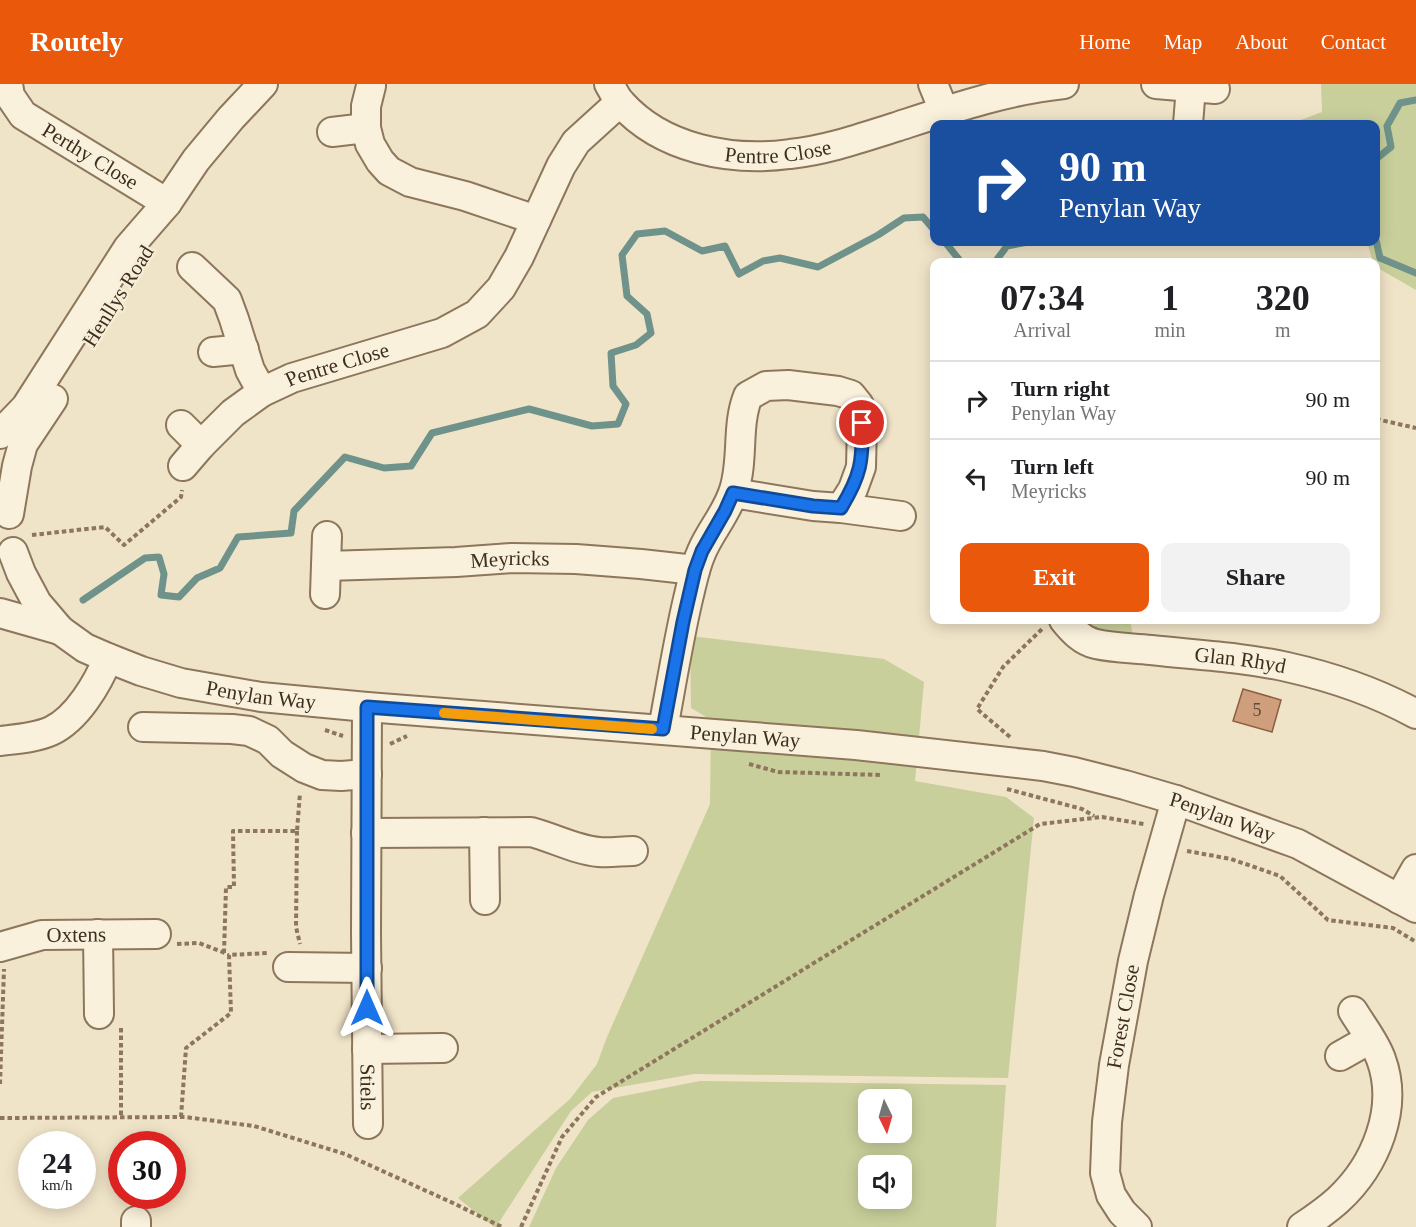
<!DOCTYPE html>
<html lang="en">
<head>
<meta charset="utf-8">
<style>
  body { margin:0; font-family:"Times New Roman",serif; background:#f2f2f2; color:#202124; height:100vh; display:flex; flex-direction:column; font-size:22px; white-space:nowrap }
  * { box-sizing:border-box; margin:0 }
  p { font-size:20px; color:#757577 }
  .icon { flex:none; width:33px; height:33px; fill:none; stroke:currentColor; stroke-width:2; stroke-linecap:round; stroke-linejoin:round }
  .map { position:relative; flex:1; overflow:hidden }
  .drawer { position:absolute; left:930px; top:174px; width:450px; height:366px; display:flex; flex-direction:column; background:#fff; border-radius:12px; box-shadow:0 3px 15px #0003 }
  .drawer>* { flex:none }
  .guide { position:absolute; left:930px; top:36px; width:450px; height:126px; border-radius:12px; box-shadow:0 3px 15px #0003; background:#1a4fa0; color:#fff; overflow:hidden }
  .needle { width:39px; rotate:175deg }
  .buttons { position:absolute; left:858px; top:1005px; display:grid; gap:12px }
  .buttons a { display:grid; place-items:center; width:54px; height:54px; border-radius:12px; background:#fff; box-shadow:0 3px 15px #0003; font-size:30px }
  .speed { position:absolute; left:18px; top:1047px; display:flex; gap:12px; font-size:30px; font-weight:700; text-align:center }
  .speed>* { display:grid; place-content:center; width:78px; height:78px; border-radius:50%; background:#fff; box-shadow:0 3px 15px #0003; line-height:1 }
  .speed small { font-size:15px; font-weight:400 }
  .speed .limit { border:9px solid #d22; background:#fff; color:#111 }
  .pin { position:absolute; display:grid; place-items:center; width:51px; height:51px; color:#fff; margin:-26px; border:3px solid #fff; border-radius:50%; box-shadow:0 2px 6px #0007 }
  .me { position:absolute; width:66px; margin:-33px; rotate:0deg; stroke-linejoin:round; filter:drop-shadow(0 0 4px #0008) }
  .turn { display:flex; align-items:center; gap:21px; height:126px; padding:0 30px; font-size:27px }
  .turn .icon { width:78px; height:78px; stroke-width:2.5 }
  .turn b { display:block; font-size:42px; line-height:51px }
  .eta { display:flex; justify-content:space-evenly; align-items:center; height:102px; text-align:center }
  .eta b { font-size:36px; font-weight:700; line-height:42px }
  .cta { display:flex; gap:12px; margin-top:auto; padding:12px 30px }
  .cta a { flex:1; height:69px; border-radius:12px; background:#ea580c; color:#fff; font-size:24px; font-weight:700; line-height:69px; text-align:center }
  .cta a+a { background:#f2f2f2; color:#202124 }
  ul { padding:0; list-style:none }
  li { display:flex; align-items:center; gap:18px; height:78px; padding:0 30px; border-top:2px solid #e0e0e0 }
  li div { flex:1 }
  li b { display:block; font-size:22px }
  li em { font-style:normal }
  header { display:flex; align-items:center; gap:36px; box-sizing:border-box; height:84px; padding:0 30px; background:#ea580c; color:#fff }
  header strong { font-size:28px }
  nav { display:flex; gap:33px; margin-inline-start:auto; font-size:21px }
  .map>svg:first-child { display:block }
  .green { fill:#c9cf9b; fill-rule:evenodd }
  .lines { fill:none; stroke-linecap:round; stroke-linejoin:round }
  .stream { stroke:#6f938a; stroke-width:7 }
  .building { fill:#cf9f7d; stroke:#8d5f41; stroke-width:1.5 }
  .minor-casing { stroke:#8d765c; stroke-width:32 }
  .path { stroke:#8d765c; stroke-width:4; stroke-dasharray:4.5 3; stroke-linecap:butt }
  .minor { stroke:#faf1dc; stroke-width:28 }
  .route-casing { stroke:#114b97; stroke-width:15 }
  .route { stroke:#1a73e8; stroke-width:10 }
  .slow { stroke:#f59e0b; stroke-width:10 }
  .labels { text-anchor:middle; stroke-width:4.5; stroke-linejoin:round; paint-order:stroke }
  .number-label { font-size:18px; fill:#624a37 }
  .street-label { font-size:21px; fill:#3d2e20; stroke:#f7eed8 }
</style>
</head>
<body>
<header>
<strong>Routely</strong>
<nav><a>Home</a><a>Map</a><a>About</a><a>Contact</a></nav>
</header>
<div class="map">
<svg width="1416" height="1143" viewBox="0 0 1416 1143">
  <rect width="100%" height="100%" fill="#f0e4c8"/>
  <g class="green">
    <polygon points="1321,0 1416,0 1416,206 1376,183 1376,178 1373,178 1367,158 1376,158 1376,40 1298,40 1298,37 1322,28"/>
    <polygon points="1074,536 1129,536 1131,540 1133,555 1102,555"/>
    <polygon points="690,552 884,575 924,598 915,697 1006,713 1034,734 1008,994 694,990 592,1008 571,1027 496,1143 494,1143 458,1114 570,1015 597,980 607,953 710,720 711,636 691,624"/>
    <path d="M700,997L1006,1001L996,1143H529L556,1084L588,1036L613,1014ZM868,1016H902V1048H868ZM868,1082H902V1114H868Z"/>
  </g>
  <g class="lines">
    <g class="stream">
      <polyline points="1376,75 1391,63 1387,42 1400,19 1416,16"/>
      <polyline points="1376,156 1380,174 1416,189"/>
      <polyline points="945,158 961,178"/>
      <polyline points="995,178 1007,162 1028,158"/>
      <polyline points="83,516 145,474 159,473 164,490 161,511 179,513 197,494 220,484 238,453 291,449 294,427 345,373 384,384 411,382 432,349 529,325 592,342 618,340 626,320 613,302 611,269 636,261 651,249 647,230 627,212 622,171 637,150 665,147 702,167 725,162 739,190 763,177 780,174 818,183 878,151 904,134 923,133 934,146"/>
    </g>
  </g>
  <polygon class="building" points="1243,605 1281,616 1272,648 1233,637"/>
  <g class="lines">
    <g class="minor-casing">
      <g id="minor">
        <path id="s1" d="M8,0L10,12L23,31L167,119"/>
        <path id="s2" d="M609,0C613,6 616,14 621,19C662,65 731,78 790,70C827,66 861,54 896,43C951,25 1006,6 1064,0"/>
        <polyline points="933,0 944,27"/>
        <polyline points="1156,0 1215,5"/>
        <polyline points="371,2 366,22 366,44 370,60 380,77 389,87 410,98 465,112 536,136"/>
        <polyline points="1188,40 1191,3"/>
        <polyline points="332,48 366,44"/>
        <polyline points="192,183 227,216 234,235 250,286 262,308"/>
        <polyline points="213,268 244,265"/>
        <polyline points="181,341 201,361"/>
        <polyline points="0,350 26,323 128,164 167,119 196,76 231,34 263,0"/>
        <path id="s3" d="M183,382L201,361L233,329L262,308L292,294L442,249L477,230L501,204L519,173L561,82L576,58L620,18"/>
        <polyline points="841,424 901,432"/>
        <polyline points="9,430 17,382 23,360 53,315"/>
        <path id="s4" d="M13,468L21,489L37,519L60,546L85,564L108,574L141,587L181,599L261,613L367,623L856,661L1043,682L1074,688L1125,701L1176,716L1298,760L1416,824"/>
        <path id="s5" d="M326,482L456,478L512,474L576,475L641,480L695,486"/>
        <polyline points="325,510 327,452"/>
        <polyline points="0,529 60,546"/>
        <path id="s6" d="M1064,536C1072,546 1082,557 1096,560C1114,564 1133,564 1151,566C1196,571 1243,573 1287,583C1332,593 1376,608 1416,630"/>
        <path id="s7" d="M367,623L366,849L368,1040"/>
        <polyline points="143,643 232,645 249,647 268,656 282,670 304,684 322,691 341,692 367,690"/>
        <path d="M663,645C671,602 678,558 688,515C692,499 695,482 702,467C711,446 727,429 734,406C744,375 736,342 748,312L766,302L788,301L838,307L851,311L859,321L862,339L861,383L853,405L841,424L813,422L733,409"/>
        <path d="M0,657C17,655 35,654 51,647C77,635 98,599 108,574"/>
        <polyline points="484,748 485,816"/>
        <path d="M366,749L531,748C554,754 576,766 599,768C610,769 622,767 633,767"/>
        <polyline points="1399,815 1416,785"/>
        <polyline points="98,850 99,930"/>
        <path id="s8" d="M0,863L42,851L156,850"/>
        <polyline points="288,883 367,884"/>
        <polyline points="367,965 443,964"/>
        <polyline points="1340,972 1370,955"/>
        <polyline points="136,1137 136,1143"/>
        <path id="s9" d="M1137,1143L1122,1128L1111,1111L1105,1089L1107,1038L1114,981L1133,877L1149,811L1176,716"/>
        <path d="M1302,1143C1314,1135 1327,1126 1338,1116C1376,1081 1399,1024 1381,975C1375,958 1362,942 1353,927"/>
      </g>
    </g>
    <g class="path">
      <polyline points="1376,335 1416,344"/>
      <polyline points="32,451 105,443 124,461 181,413 182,406"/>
      <polyline points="325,646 343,652"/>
      <polyline points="1010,653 977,625 1003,583 1043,544"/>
      <polyline points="390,660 407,652"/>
      <polyline points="749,680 778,688 881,691"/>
      <polyline points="1007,705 1082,725 1094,732"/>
      <polyline points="297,747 296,843 300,860"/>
      <polyline points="1187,767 1231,775 1280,792 1328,836 1393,844 1416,858"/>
      <polyline points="177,860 199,859 225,869"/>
      <polyline points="224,869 226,803 234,803 233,747 297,747 300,709"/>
      <polyline points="121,944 121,1033"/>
      <polyline points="0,1000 4,885"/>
      <polyline points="181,1033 186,964 231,929 229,871 268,869"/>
      <polyline points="0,1034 185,1033 254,1042 345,1070 453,1119 502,1143"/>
      <polyline points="521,1143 562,1053 596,1013 1040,740 1102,733 1144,740"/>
    </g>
    <use href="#minor" class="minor"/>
  </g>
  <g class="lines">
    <g class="route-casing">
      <path id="route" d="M367,924V623L663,645L683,538L695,486L702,467L725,427L733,409L813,422L841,424C861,391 863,377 862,339"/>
    </g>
    <use href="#route" class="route"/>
    <polyline class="slow" points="444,629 652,645"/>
  </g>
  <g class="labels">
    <g class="number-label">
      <text x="1257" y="632">5</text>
    </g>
    <g class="street-label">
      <text dy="7" stroke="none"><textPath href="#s2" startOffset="194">Pentre Close</textPath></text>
      <text dy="7" stroke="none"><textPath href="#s1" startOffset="114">Perthy Close</textPath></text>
      <text transform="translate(118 212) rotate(-58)" y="7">Henllys Road</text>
      <text dy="7" stroke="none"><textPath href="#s3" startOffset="189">Pentre Close</textPath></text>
      <text dy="7" stroke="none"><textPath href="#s5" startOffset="184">Meyricks</textPath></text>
      <text dy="7" stroke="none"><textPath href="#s6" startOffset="186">Glan Rhyd</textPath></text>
      <text dy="7" stroke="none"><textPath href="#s4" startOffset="306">Penylan Way</textPath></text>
      <text dy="7" stroke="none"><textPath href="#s4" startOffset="792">Penylan Way</textPath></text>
      <text dy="7" stroke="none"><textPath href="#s4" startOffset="1278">Penylan Way</textPath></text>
      <text dy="7" stroke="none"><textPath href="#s8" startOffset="78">Oxtens</textPath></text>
      <text dy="7" stroke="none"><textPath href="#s9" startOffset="222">Forest Close</textPath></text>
      <text dy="7" stroke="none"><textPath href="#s7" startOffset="380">Stiels</textPath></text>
    </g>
  </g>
</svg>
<div class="buttons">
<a><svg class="needle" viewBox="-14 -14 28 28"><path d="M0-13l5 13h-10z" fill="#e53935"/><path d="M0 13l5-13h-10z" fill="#757577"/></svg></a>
<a><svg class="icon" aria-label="sound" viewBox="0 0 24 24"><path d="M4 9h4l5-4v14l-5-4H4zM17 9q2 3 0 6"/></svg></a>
</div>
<div class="speed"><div>24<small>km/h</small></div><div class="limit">30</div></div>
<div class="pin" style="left:862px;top:339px;background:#d93025"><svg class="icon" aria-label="arrive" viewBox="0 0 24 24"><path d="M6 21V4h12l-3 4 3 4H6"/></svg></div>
<svg class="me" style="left:367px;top:924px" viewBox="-20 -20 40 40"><path d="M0-17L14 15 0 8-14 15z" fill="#1a73e8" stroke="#fff" stroke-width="4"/></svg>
<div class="guide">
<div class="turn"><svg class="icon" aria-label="right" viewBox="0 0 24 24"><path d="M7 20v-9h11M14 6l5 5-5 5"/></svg><div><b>90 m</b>Penylan Way</div></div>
</div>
<section class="drawer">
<div class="eta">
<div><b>07:34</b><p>Arrival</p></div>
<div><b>1</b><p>min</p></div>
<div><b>320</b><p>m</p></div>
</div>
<ul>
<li><svg class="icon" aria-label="right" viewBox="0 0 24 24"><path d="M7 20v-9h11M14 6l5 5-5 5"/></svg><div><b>Turn right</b><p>Penylan Way</p></div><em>90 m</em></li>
<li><svg class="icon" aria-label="left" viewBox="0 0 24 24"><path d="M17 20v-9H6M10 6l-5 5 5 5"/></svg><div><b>Turn left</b><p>Meyricks</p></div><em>90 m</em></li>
</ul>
<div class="cta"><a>Exit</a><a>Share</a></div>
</section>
</div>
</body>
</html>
